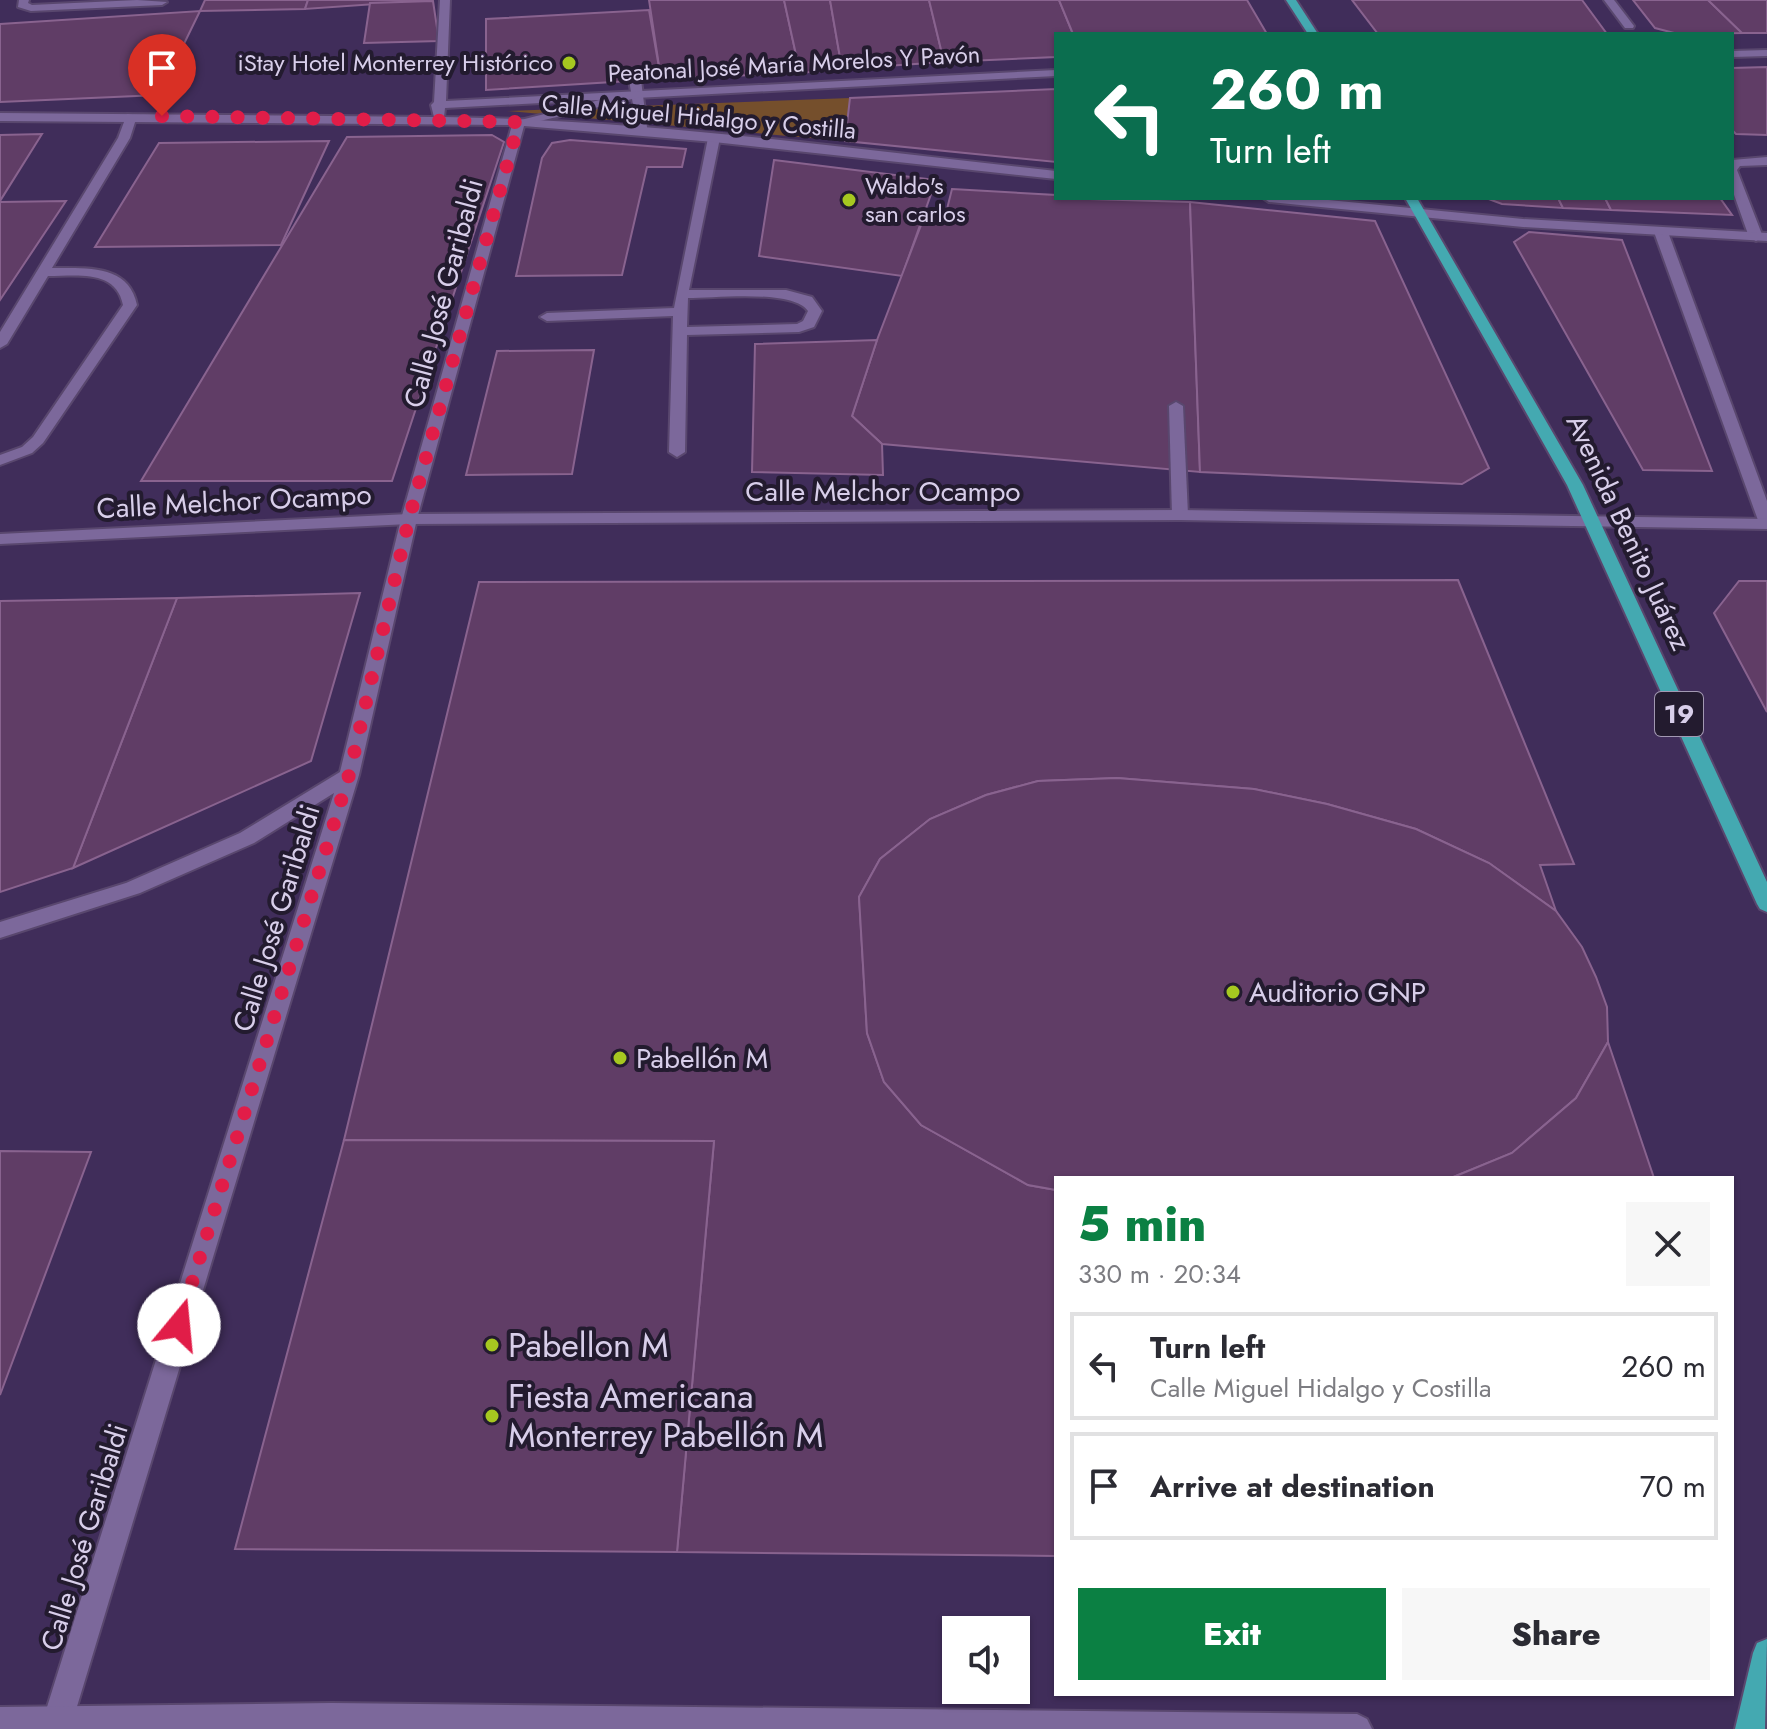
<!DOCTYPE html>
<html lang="en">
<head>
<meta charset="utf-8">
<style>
  body { margin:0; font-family:Jost,sans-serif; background:#f7f7f7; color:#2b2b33; height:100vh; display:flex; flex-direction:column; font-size:30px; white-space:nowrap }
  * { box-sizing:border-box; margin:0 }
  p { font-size:26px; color:#7c7c81 }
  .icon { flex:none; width:44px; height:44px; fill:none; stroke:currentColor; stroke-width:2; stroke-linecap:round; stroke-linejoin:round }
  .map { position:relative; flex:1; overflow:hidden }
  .drawer { position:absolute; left:1054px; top:1176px; width:680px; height:520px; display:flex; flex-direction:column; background:#fff; border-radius:0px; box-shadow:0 2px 6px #0004 }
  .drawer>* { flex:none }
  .guide { position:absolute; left:1054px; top:32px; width:680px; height:168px; border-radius:0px; box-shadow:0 2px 6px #0004; background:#0b6e4f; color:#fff; overflow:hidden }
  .fabs { position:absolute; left:942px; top:1616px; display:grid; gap:16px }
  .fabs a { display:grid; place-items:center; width:88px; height:88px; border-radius:0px; background:#fff; box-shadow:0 2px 6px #0004; font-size:40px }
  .pin { position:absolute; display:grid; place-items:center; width:68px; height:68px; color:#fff; margin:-82px -34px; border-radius:50% 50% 50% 0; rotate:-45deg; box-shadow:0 0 8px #0007 }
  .pin .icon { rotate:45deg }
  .me { position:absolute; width:88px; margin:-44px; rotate:17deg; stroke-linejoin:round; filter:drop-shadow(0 0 6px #0008) }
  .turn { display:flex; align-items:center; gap:28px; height:168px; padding:0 24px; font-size:36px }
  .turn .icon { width:104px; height:104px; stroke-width:2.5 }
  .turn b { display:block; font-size:56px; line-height:68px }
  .round { display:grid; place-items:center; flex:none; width:84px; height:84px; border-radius:0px; background:#f7f7f7 }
  .head { display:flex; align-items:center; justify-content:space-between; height:136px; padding:0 24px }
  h1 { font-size:48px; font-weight:800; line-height:60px; color:#0b8043 }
  .action { display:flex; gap:16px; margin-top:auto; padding:16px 24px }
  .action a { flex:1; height:92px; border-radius:0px; background:#0b8043; color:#fff; font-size:32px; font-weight:800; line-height:92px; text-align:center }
  .action a+a { background:#f7f7f7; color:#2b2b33 }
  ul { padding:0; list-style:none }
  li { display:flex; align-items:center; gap:24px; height:108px; margin:0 16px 12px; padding:0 8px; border:4px solid #e1e1e2; border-radius:0px }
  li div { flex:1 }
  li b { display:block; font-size:30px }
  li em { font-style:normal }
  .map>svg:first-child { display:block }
  .green { fill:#754f2c }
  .building { fill:#603d66; stroke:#89638f; stroke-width:2 }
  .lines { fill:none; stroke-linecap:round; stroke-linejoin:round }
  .lane-casing { stroke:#59476e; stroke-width:4 }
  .street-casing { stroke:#59476e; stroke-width:4 }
  .secondary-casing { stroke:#59476e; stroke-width:4 }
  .primary-casing { stroke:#59476e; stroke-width:4 }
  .lane { fill:#7c689b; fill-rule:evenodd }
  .street { fill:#7c689b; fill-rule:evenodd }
  .secondary { fill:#7c689b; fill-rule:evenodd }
  .primary { fill:#44a9b1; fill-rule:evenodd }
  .route { stroke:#e11d48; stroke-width:14; stroke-dasharray:0 25.2 }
  .poi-dot { fill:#a6c820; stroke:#231b2f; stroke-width:3 }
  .labels { text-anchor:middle; stroke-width:8; stroke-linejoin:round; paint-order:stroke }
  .far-poi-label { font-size:24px; fill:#d8ceea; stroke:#231b2f; text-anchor:end }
  .far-street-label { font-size:24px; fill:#d8ceea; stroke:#231b2f }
  .shield { fill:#231b2f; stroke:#a298b2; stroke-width:2 }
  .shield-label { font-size:26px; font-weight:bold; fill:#d8ceea }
  .street-label { font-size:28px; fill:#d8ceea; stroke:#231b2f }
  .poi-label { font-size:28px; fill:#d8ceea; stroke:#231b2f; text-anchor:start }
  .near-poi-label { font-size:34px; fill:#d8ceea; stroke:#231b2f; text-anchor:start }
</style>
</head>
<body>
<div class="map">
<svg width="1767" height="1729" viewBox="0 0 1767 1729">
  <rect width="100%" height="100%" fill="#402d5a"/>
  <polygon class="green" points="850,98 845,141 507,111"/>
  <g class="building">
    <polygon points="205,0 308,0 305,9 200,11"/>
    <polygon points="308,0 433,0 305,9"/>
    <polygon points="649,0 784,0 800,73 661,79"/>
    <polygon points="784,0 830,0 842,69 800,73"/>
    <polygon points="830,0 929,0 944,62 842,69"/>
    <polygon points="929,0 1059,0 1073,34 1056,34 1056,57 944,62"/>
    <polygon points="1059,0 1247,0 1267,34 1073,34"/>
    <polygon points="1352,0 1582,0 1607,34 1378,34"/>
    <polygon points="1633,0 1708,0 1742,33 1678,34 1655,28"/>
    <polygon points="1708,0 1767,0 1767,33 1742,33"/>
    <polygon points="433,1 439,41 364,43 370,3"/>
    <polygon points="649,10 661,79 486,90 486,19"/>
    <polygon points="200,11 159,95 0,102 0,24"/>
    <polygon points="1767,67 1767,135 1736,134 1732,130 1732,68"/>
    <polygon points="1056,89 1056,162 845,141 850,98"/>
    <polygon points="42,134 0,201 0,135"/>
    <polygon points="492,135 504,142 392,481 141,481 347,137"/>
    <polygon points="570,140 686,149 682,167 647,167 622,275 516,276 542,158 552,143"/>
    <polygon points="329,141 281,245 95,247 159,143"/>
    <polygon points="774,160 936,180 902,276 759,256"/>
    <polygon points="952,189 1056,195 1056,198 1190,202 1200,472 882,444 852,416 877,340 923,220 944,221"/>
    <polygon points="1486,198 1558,198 1563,208 1502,204"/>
    <polygon points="1558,198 1605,198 1611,210 1563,208"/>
    <polygon points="1605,198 1720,198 1732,215 1611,210"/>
    <polygon points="66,201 0,300 0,202"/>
    <polygon points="1190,202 1375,221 1489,468 1462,484 1200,472"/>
    <polygon points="1529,232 1622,240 1712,471 1643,470 1514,242"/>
    <polygon points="877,340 852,416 882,444 883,475 752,472 755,344"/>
    <polygon points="594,350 572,474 466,475 497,351"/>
    <polygon points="1458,580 1574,864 1540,865 1556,911 1489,863 1416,829 1327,804 1254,789 1117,778 1038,781 986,795 930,819 880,859 859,897 867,1033 884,1082 921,1125 1028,1185 1056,1190 1056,1556 677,1552 714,1141 344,1140 479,582"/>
    <polygon points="1739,581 1767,581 1767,712 1714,613"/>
    <polygon points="360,593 311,761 73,868 177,598"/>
    <polygon points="177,598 73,868 0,892 0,601"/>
    <polygon points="1117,778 1254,789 1327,804 1416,829 1489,863 1556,911 1582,947 1596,977 1607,1007 1608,1042 1576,1098 1512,1153 1451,1178 1056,1178 1056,1190 1028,1185 921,1125 884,1082 867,1033 859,897 880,859 930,819 986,795 1038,781"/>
    <polygon points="1608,1042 1654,1178 1451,1178 1512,1153 1576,1098"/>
    <polygon points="344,1140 714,1141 677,1552 235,1549"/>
    <polygon points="0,1151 91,1152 0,1395"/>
  </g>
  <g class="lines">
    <g class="lane-casing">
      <g id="lane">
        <polygon points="19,0 29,0 28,3 32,5 137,0 167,2 162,5 31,11 18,7"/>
        <polygon points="1604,0 1614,0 1634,26 1633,28 1625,28"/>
        <polygon points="635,77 641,80 648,135 638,132 632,99 519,126 513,122 631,92 629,80"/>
        <path d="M127,114L137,116L130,138L52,268C86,268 129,264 137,305L43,443L32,453L0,465V455L22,447L33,437L123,305C116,269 77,276 48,276L7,344L0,348V332L118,138Z"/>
        <path d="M714,134L720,138L689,290H786L812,297L822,311L814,327L799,332L687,335L685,452L677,457L669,452L673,316L547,321L540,317L547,313L674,308L708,138ZM688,298C715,298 792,289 808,311L803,321L797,324L687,327Z"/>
        <polygon points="1767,157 1767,165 1740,166 1737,170 1763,237 1756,241 1749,237 1732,189 1732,160"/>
        <polygon points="1656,229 1668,232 1767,501 1767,528 1759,523 1654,232"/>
        <polygon points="1176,402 1183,406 1188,515 1180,520 1172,515 1169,406"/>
      </g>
    </g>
    <g class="street-casing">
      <g id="street">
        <path d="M440,0H450L446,101L1056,70V76L445,108L444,117C649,120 853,149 1056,171V179L714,142L524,126L417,519L359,775L72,1723L69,1729H45L42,1723L334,793L254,843L140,893L0,938V922L126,883L240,833L340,772L401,519L512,125L0,121V113L434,117L431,105L434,102Z"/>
        <polygon points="1767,50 1767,56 1732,57 1732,51"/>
        <polygon points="1263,198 1308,198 1523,219 1767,233 1767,241 1523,227 1269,202"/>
      </g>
    </g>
    <g class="secondary-casing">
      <g id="secondary">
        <polygon points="1180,510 1767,519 1767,529 1180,520 409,524 0,544 0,534 409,514"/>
        <polygon points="332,1703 1357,1714 1367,1719 1372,1729 0,1729 0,1707"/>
      </g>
    </g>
    <g class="primary-casing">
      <g id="primary">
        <polygon points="1286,0 1296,0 1318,34 1308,34"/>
        <polygon points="1405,198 1417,198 1583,485 1767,882 1767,912 1760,909 1757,904 1567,485"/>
        <polygon points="1767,1639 1765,1729 1735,1729 1753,1653 1757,1643"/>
      </g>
    </g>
    <use href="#lane" class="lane"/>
    <use href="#street" class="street"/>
    <use href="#secondary" class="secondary"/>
    <use href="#primary" class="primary"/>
  </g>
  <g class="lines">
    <polyline class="route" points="162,116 519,122 409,519 349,775 179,1325"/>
  </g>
  <g class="poi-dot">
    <circle cx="569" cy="63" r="8"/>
    <circle cx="849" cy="200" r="8"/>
    <circle cx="1233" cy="992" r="8"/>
    <circle cx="620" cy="1058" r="8"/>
    <circle cx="492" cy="1345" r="8"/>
    <circle cx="492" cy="1416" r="8"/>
  </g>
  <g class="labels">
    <g class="far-poi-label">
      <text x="553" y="71">iStay Hotel Monterrey Histórico</text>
      <text x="865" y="194" text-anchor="start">Waldo's<tspan x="865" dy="28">san carlos</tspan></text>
    </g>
    <g class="far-street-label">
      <text transform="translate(794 64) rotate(-3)" y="8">Peatonal José María Morelos Y Pavón</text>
      <text transform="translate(699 117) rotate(5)" y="8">Calle Miguel Hidalgo y Costilla</text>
    </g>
    <rect class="shield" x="1655" y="692" width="48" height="44" rx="6"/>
    <g class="shield-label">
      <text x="1679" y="723">19</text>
    </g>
    <g class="street-label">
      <text transform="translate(443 293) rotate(-75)" y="10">Calle José Garibaldi</text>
      <text x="883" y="501">Calle Melchor Ocampo</text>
      <text transform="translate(234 501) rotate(-3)" y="10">Calle Melchor Ocampo</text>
      <text transform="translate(1629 532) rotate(65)" y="10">Avenida Benito Juárez</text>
      <text transform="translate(276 918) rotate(-73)" y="10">Calle José Garibaldi</text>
      <text transform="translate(84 1537) rotate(-73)" y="10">Calle José Garibaldi</text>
    </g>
    <g class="poi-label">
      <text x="1249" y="1002">Auditorio GNP</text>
      <text x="636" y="1068">Pabellón M</text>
    </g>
    <g class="near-poi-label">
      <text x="508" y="1357">Pabellon M</text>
      <text x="508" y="1408">Fiesta Americana<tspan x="508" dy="39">Monterrey Pabellón M</tspan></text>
    </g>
  </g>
</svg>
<div class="fabs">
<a><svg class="icon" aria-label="sound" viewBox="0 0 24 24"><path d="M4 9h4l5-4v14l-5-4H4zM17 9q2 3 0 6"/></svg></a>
</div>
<div class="pin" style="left:162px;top:116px;background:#d93025"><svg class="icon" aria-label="arrive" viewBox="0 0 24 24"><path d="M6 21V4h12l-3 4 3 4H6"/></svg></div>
<svg class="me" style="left:179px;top:1325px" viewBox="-20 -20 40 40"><circle r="19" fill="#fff"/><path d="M0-13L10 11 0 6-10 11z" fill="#e11d48"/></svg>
<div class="guide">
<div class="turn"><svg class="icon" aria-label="left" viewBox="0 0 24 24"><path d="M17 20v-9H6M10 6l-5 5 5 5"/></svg><div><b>260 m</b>Turn left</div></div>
</div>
<section class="drawer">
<div class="head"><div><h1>5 min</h1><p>330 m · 20:34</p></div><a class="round"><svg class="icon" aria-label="close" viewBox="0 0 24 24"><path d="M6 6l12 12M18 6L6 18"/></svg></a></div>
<ul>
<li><svg class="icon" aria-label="left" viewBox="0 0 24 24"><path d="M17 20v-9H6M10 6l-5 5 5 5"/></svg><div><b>Turn left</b><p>Calle Miguel Hidalgo y Costilla</p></div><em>260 m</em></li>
<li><svg class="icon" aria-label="arrive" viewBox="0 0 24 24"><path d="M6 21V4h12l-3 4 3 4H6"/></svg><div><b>Arrive at destination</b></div><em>70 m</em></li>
</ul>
<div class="action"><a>Exit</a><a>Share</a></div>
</section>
</div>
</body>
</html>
